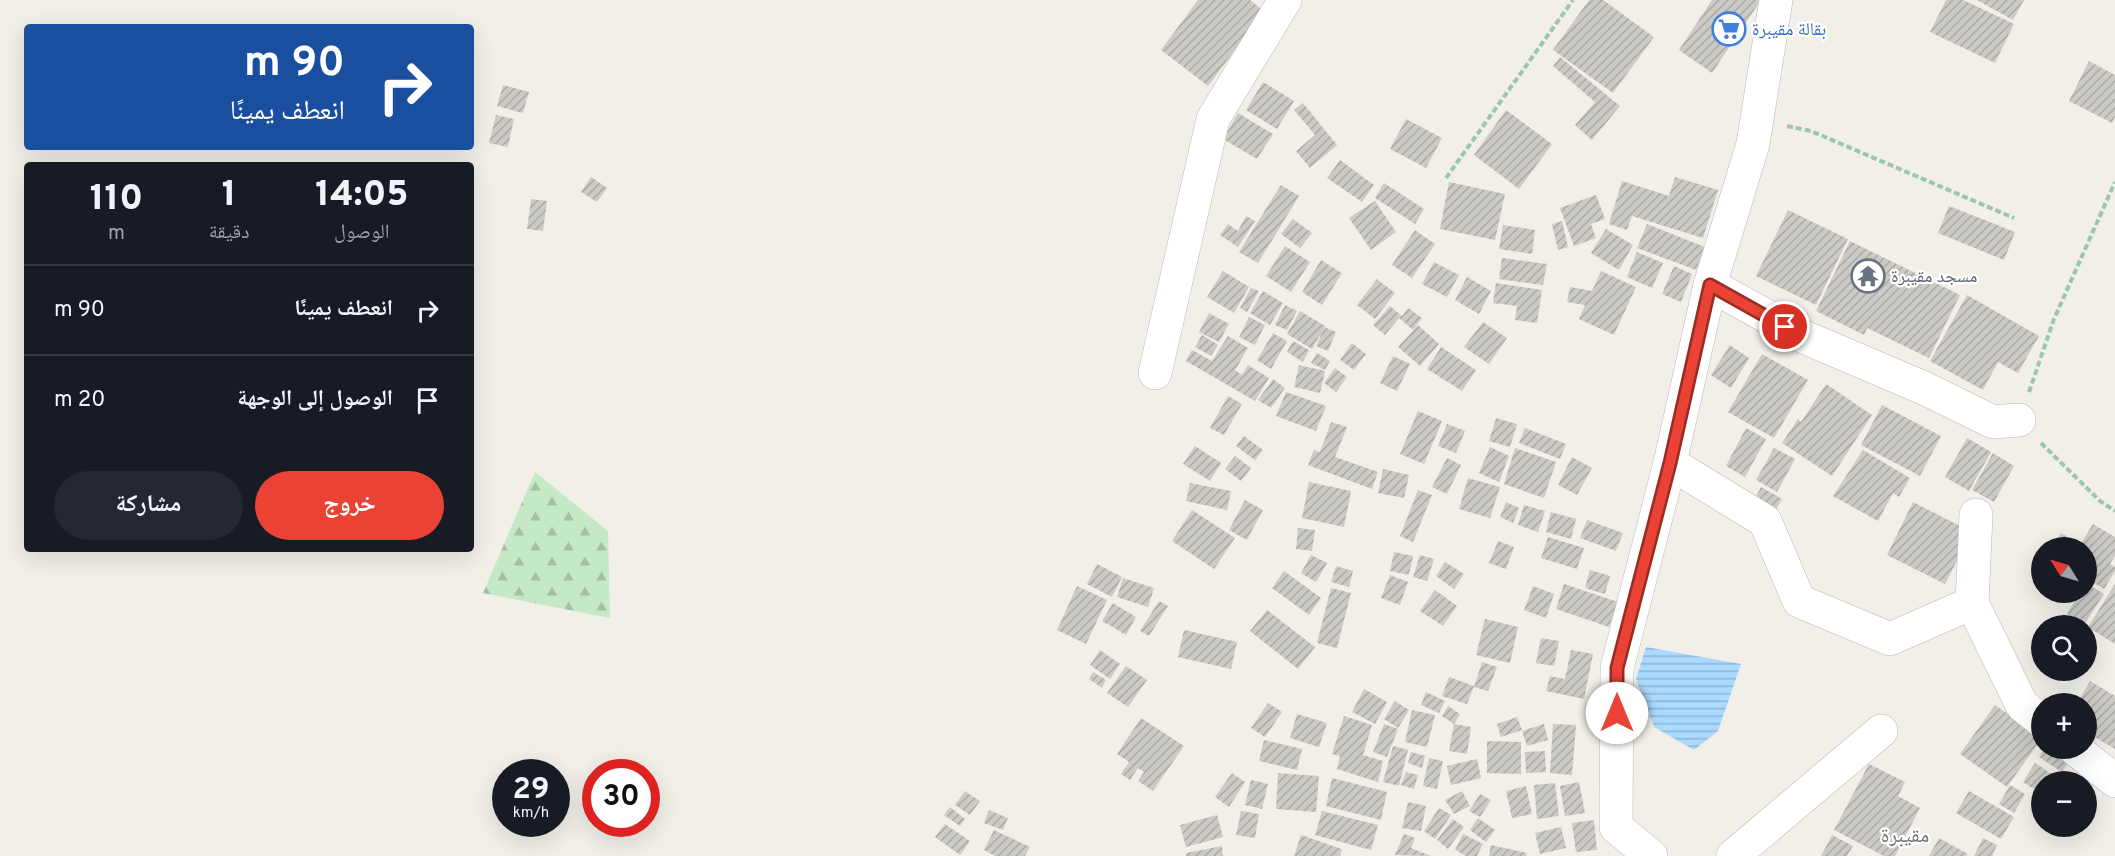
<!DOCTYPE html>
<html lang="ar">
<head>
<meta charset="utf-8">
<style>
  body { margin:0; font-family:Overpass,"Noto Naskh Arabic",sans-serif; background:#242831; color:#f1f3f6; direction:rtl; height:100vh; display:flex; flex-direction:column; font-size:22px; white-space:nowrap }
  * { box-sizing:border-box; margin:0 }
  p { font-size:20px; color:#9ea1a6 }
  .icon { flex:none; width:33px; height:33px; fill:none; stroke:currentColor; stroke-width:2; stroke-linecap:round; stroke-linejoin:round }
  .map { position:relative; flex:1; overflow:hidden; direction:ltr }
  .details { position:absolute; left:24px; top:162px; width:450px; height:390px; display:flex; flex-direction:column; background:#171b24; border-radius:6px; box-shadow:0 6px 24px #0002; direction:rtl }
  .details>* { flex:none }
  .banner { position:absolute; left:24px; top:24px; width:450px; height:126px; border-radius:6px; box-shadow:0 6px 24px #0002; direction:rtl; background:#1a4fa0; color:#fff; overflow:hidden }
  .needle { width:39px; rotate:307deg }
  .fabs { position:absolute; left:2031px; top:537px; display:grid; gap:12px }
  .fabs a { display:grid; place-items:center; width:66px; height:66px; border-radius:50%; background:#171b24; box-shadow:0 6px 24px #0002; font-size:30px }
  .speed { position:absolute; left:492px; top:759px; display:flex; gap:12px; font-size:30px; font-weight:700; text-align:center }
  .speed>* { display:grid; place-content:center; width:78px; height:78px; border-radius:50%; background:#171b24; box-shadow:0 6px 24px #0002; line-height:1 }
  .speed small { font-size:15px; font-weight:400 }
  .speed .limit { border:9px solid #d22; background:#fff; color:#111 }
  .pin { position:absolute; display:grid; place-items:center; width:51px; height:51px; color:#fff; margin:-26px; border:3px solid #fff; border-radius:50%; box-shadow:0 2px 6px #0007 }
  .me { position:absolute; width:66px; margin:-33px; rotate:0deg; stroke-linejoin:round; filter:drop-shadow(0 0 4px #0008) }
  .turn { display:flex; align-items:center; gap:21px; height:126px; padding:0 30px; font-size:27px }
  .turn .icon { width:78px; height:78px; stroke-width:2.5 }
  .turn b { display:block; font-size:42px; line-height:51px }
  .eta { display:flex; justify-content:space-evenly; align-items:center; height:102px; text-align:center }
  .eta b { font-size:36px; font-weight:800; line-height:42px }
  .cta { display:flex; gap:12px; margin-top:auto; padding:12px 30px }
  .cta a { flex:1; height:69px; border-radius:36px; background:#ea4335; color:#fff; font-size:24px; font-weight:800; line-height:69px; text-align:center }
  .cta a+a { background:#242831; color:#f1f3f6 }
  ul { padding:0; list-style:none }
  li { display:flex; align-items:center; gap:18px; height:90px; padding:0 30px; border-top:2px solid #363941 }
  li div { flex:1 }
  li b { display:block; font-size:22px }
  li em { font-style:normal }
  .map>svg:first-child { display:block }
  .forest { fill:url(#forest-firs) }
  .water { fill:url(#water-rules) }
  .building { fill:url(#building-hatch) }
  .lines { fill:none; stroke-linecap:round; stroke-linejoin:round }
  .minor-casing { stroke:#b5b8bc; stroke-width:34 }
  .path { stroke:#9cc7a9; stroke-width:4; stroke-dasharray:6 3; stroke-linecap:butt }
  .minor { stroke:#fff; stroke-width:33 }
  .route-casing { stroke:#982c22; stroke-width:15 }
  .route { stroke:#ea4335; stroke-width:10 }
  .labels { text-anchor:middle; stroke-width:4.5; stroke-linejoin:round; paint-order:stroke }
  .shop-label { font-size:18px; fill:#366cbe; stroke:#fff; text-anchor:start }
  .worship-label { font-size:18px; fill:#5b616d; stroke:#fff; text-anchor:start }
  .quarter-label { font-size:21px; fill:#70757a; stroke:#fff }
</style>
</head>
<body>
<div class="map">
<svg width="2115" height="856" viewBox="0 0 2115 856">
  <defs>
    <pattern id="forest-firs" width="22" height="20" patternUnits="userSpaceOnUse" patternTransform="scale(1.5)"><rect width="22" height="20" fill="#c5e8c5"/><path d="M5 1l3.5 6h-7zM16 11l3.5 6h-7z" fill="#a3c0a4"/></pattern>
    <pattern id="water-rules" width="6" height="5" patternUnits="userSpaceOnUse" patternTransform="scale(1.5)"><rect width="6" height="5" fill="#aadaff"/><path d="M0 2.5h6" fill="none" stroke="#8eb4d2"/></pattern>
    <pattern id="building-hatch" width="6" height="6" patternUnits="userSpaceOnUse" patternTransform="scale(1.5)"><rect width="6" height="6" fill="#cccac5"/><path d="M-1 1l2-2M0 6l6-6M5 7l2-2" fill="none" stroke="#a9a8a4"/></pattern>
  </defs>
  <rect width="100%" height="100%" fill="#f1efe8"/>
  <polygon class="forest" points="535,472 608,531 610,618 483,593"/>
  <polygon class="water" points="1646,647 1741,664 1718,731 1694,750 1654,727 1636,679"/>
  <g class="building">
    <polygon points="1198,0 1250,0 1264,11 1208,86 1161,50"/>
    <polygon points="1589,0 1603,0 1654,37 1613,93 1553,50"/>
    <polygon points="1712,0 1761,0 1712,73 1679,50"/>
    <polygon points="1946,0 1963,0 2014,24 1995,63 1930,32"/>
    <polygon points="1977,0 2024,0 2013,20"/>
    <polygon points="1560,57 1620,106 1592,140 1575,125 1595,102 1553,66"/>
    <polygon points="2089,61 2115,75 2115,117 2112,123 2069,101"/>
    <polygon points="1263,82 1294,101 1277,129 1246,110"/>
    <polygon points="503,85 529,92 523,113 497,106"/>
    <polygon points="1303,103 1337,145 1310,168 1296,151 1315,135 1294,110"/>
    <polygon points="1506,110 1552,144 1519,189 1474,155"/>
    <polygon points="1238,113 1273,134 1257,159 1223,139"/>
    <polygon points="496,115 514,119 508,147 489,143"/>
    <polygon points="1406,119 1442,138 1426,168 1390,149"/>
    <polygon points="1340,160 1374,185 1362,202 1327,178"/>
    <polygon points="591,177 607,188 597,202 581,192"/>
    <polygon points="1675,177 1718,190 1703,238 1632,216 1627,230 1609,224 1622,181 1669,196"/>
    <polygon points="1449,182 1505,194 1495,240 1440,229"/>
    <polygon points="1384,183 1424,209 1415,224 1375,198"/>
    <polygon points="1281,185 1299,196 1258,263 1239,252"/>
    <polygon points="1596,195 1605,219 1591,224 1596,238 1574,246 1560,208"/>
    <polygon points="531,199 547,201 543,231 527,229"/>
    <polygon points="1375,201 1396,232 1371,250 1349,218"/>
    <polygon points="1949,206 2015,232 2004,260 1938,233"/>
    <polygon points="1788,210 1848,239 1816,305 1756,276"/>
    <polygon points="1246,216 1255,221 1238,247 1220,235 1228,224 1238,231"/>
    <polygon points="1293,219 1312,233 1300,248 1281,234"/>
    <polygon points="1562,221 1568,247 1558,250 1552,224"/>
    <polygon points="1647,224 1705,247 1696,270 1637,248"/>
    <polygon points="1503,225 1535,230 1532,254 1499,249"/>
    <polygon points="1606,229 1633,245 1619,270 1591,253"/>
    <polygon points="1415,230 1435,244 1412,278 1392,265"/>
    <polygon points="1850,241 1960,295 1929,358 1867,328 1864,335 1816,311"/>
    <polygon points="1285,246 1310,262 1291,292 1266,276"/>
    <polygon points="1637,252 1663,263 1652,288 1627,277"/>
    <polygon points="1502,258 1547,264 1543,285 1499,279"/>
    <polygon points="1321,260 1342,273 1322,305 1302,292"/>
    <polygon points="1434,262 1459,275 1447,297 1422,284"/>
    <polygon points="1674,266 1692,274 1681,302 1662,294"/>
    <polygon points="1223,271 1249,287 1234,313 1207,297"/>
    <polygon points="1601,271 1636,287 1614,335 1579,319 1585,305 1567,302 1570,287 1592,291"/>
    <polygon points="1467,277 1491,291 1479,314 1455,300"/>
    <polygon points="1377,279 1395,293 1375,319 1357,305"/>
    <polygon points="1496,283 1542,290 1537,323 1515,320 1517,306 1493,303"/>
    <polygon points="1251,288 1259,291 1247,312 1240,308"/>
    <polygon points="1263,291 1283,303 1270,325 1250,313"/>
    <polygon points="1967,295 2039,336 2018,373 1998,362 1983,390 1930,361"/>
    <polygon points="1285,305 1297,311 1287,330 1275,325"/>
    <polygon points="1390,306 1402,316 1408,308 1422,318 1413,330 1399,318 1385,335 1373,325"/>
    <polygon points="1300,311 1325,326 1312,349 1287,334"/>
    <polygon points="1209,313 1229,324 1219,342 1199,332"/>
    <polygon points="1249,317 1265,325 1255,345 1239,337"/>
    <polygon points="1483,322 1507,338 1489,364 1464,347"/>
    <polygon points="1418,325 1439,344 1420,366 1398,347"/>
    <polygon points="1324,327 1336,332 1328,351 1316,346"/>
    <polygon points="1273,333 1287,341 1271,369 1257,360"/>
    <polygon points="1202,335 1218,345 1211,356 1195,347"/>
    <polygon points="1228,336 1248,348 1235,370 1242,375 1248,365 1269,378 1255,401 1186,361 1192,350 1212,361"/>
    <polygon points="1293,341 1309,350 1303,362 1287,352"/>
    <polygon points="1352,343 1366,354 1354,370 1340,360"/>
    <polygon points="1730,345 1749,358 1731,388 1711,375"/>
    <polygon points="1441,347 1476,370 1462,391 1427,369"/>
    <polygon points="1317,353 1330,361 1325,370 1311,363"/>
    <polygon points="1762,354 1808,380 1774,438 1728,412"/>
    <polygon points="1393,356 1410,364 1397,391 1380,383"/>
    <polygon points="1299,365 1325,371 1320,393 1294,387"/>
    <polygon points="1335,368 1347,377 1336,392 1324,383"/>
    <polygon points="1273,379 1285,388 1271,408 1258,400"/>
    <polygon points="1826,384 1872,415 1832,476 1782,443 1798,419 1801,422"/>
    <polygon points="1286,392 1326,406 1316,431 1276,416"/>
    <polygon points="1228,396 1242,404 1224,435 1210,428"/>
    <polygon points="1882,405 1941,436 1920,476 1861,445"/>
    <polygon points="1418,411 1442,421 1424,464 1400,454"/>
    <polygon points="1496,418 1517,424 1510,447 1489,441"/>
    <polygon points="1331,422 1347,427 1335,457 1378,472 1372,489 1308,465 1314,450 1320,452"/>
    <polygon points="1447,424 1465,431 1456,453 1438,446"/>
    <polygon points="1525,428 1566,444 1560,459 1519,443"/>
    <polygon points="1746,428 1766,439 1745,477 1726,466"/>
    <polygon points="1244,436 1263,450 1255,460 1236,446"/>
    <polygon points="1967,438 1991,452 1969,491 1945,477"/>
    <polygon points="1195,446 1221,463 1210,481 1183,464"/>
    <polygon points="1490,447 1509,456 1499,482 1479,473"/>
    <polygon points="1515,448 1556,462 1544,498 1504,484"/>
    <polygon points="1774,448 1795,459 1777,492 1756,480"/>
    <polygon points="1863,450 1910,478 1899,497 1893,493 1878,521 1833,496"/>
    <polygon points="1993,453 2014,466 1994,502 1972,490"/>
    <polygon points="1235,456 1251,468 1241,481 1225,469"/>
    <polygon points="1572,457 1592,468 1577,495 1558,485"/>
    <polygon points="1447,458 1461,465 1447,494 1432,487"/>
    <polygon points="1383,469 1409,475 1404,498 1378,493"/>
    <polygon points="1468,478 1500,487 1490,518 1459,509"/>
    <polygon points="1309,482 1351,491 1344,527 1302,518"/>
    <polygon points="1190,483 1231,491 1227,510 1186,501"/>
    <polygon points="1761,487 1782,499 1774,513 1753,502"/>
    <polygon points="1418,490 1432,495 1413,542 1400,536"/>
    <polygon points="1245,500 1263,510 1247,540 1229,530"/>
    <polygon points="1506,502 1519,508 1513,523 1500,517"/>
    <polygon points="1913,502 1972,532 1945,584 1887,555"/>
    <polygon points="1524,505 1545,511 1538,532 1518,525"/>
    <polygon points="1192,510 1235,538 1214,569 1172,541"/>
    <polygon points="1551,512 1576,519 1571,539 1546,532"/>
    <polygon points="1587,520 1623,533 1616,551 1580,538"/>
    <polygon points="2093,524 2115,537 2115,556 2110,564 2115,567 2115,571 2104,589 2086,578 2086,548 2052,548 2061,533 2080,545"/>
    <polygon points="1298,528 1315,530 1312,551 1296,549"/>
    <polygon points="1548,537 1584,548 1577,569 1541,558"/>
    <polygon points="1498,541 1514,547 1506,569 1489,563"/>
    <polygon points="1394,552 1413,556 1409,575 1390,571"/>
    <polygon points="1311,555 1327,563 1316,582 1301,573"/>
    <polygon points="1420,555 1434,559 1427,581 1413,577"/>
    <polygon points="1445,562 1464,574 1454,589 1436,576"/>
    <polygon points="1097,564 1122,577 1112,597 1087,584"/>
    <polygon points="2042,565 2042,585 2033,579"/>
    <polygon points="1336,566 1353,571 1349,587 1331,582"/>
    <polygon points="1590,570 1610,576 1605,594 1585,588"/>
    <polygon points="1284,571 1321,598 1309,615 1272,588"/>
    <polygon points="1390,575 1408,582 1400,605 1381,598"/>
    <polygon points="1123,578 1154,588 1148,607 1117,597"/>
    <polygon points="2086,583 2104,594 2084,625 2067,614 2080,592 2086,592"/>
    <polygon points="1564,584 1618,602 1609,627 1556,609"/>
    <polygon points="2115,584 2115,644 2088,627"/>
    <polygon points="1077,586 1107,600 1086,644 1057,630"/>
    <polygon points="1533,586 1554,594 1546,618 1524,610"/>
    <polygon points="1331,588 1351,593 1337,648 1317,643"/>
    <polygon points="1435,590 1457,606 1443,626 1420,611"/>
    <polygon points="2055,592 2075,592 2070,602"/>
    <polygon points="1159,601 1168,606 1149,636 1140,631"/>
    <polygon points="1113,603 1136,617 1126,635 1102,621"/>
    <polygon points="1267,610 1315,647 1298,669 1250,631"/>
    <polygon points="1485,619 1518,627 1510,663 1476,655"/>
    <polygon points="1184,630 1237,642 1231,669 1178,657"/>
    <polygon points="1541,638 1559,641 1554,666 1536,663"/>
    <polygon points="1100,650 1120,664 1110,679 1090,665"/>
    <polygon points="1571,650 1593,654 1584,699 1546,691 1550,676 1565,679"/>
    <polygon points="1482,662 1497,667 1488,691 1474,687"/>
    <polygon points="1126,666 1147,680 1128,707 1107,693"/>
    <polygon points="1093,672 1106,680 1102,688 1089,679"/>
    <polygon points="1449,677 1474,686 1467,704 1442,696"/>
    <polygon points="2090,681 2115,696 2115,749 2086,732 2086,704 2077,704"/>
    <polygon points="1364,689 1387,702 1375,724 1352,712"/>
    <polygon points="1426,692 1445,701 1439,713 1421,705"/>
    <polygon points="1395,701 1409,710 1398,728 1384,719"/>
    <polygon points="1268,703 1282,712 1265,737 1251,728"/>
    <polygon points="1995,705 2042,738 2007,787 1960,754"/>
    <polygon points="1448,706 1460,714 1454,724 1442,716"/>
    <polygon points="1412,710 1435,715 1427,747 1405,742"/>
    <polygon points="1297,714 1327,723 1319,747 1290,738"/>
    <polygon points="1344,716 1372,725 1363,755 1383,761 1378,782 1337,769 1340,756 1332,754"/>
    <polygon points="1517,717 1522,730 1501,737 1497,724"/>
    <polygon points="1141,718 1184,746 1153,791 1138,781 1144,772 1138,768 1130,780 1121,774 1129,762 1117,754"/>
    <polygon points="1384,724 1398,729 1387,757 1373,752"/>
    <polygon points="1454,724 1471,727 1467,754 1449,751"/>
    <polygon points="1544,724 1548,740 1527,746 1522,731"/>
    <polygon points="1553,724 1576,725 1572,775 1550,773"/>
    <polygon points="1264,740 1302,749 1297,770 1259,761"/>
    <polygon points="1487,741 1521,742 1521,774 1487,773"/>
    <polygon points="1393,746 1408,750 1399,786 1383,782"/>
    <polygon points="2044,748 2057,748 2071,758 2062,772 2039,757"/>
    <polygon points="1545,751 1546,772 1526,773 1525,752"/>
    <polygon points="1411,752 1425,756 1422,768 1408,763"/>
    <polygon points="1429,758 1443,761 1437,789 1423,786"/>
    <polygon points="1477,759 1481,778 1451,785 1447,766"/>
    <polygon points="2035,763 2061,780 2042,782 2042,794 2023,782"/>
    <polygon points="1869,764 1905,782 1898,796 1920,808 1895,856 1884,856 1834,830"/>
    <polygon points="1406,772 1418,775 1414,789 1401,785"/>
    <polygon points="1232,773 1245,782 1229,807 1215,797"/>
    <polygon points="1278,773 1319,776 1316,812 1276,809"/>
    <polygon points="1332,778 1387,792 1381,820 1326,806"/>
    <polygon points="1251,780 1268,784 1262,809 1245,805"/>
    <polygon points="1579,782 1585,813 1565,816 1560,786"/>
    <polygon points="1555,783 1559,816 1537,819 1534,785"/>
    <polygon points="2010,785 2025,794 2014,813 1999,804"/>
    <polygon points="1526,786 1532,814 1512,818 1506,791"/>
    <polygon points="965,791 980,801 970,815 955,805"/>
    <polygon points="1462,791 1470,806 1454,814 1445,800"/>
    <polygon points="1969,791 2014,817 2001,839 1956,813"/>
    <polygon points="1480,794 1491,800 1480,817 1469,811"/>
    <polygon points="1408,802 1426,806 1421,831 1402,828"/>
    <polygon points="950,807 965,819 960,826 944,815"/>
    <polygon points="1439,808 1451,815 1435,839 1424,831"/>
    <polygon points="989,810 1008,818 1003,830 984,823"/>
    <polygon points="1241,811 1259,814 1255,838 1236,835"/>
    <polygon points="1322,811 1378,825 1371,850 1315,835"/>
    <polygon points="1217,815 1223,837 1186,847 1180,825"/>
    <polygon points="1478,818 1495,830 1486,842 1470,830"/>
    <polygon points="1453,819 1464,827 1448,849 1437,840"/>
    <polygon points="1594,820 1597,850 1576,852 1572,823"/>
    <polygon points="945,824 970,841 960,855 935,837"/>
    <polygon points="1561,827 1566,848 1540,854 1535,833"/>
    <polygon points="994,830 1030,847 1025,856 995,856 984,850"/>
    <polygon points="1404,834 1415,838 1411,848 1431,856 1395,855"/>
    <polygon points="1463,834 1483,844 1477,856 1466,856 1455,850"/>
    <polygon points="1301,835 1342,849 1340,856 1294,856"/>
    <polygon points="1832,835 1853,846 1847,856 1821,856"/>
    <polygon points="1939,838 1968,854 1966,856 1929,856"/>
    <polygon points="1983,838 1997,845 1992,856 1974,856"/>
    <polygon points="1491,845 1527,853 1526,856 1489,856"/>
    <polygon points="1222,846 1223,856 1186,856 1186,853"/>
  </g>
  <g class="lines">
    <g class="minor-casing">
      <g id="minor">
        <polyline points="1710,285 1804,337 1926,389 1993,422 2019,420"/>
        <polyline points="1155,373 1213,119 1285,0"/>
        <polyline points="1670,463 1765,521 1799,601 1890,639 1972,603"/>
        <polyline points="1976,515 1972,603 2022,705 2042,721"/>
        <polyline points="2074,748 2115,781"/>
        <polyline points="1651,856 1616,827 1617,668 1670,463 1710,285 1753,144 1776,0"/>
        <polyline points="1733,856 1881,731"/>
      </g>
    </g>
    <g class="path">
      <polyline points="1787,126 1811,131 2014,218"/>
      <polyline points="1446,178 1573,0"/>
      <polyline points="2029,392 2054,319 2115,182"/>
      <polyline points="2041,443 2100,501 2115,511"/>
    </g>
    <use href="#minor" class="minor"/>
  </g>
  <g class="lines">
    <g class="route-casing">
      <polyline id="route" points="1617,713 1617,668 1670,463 1710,285 1785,327"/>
    </g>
    <use href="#route" class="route"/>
  </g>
  <defs>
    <g id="supermarket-ring" transform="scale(1.725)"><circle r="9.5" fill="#fff" stroke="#3f7fe0" stroke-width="1.5"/><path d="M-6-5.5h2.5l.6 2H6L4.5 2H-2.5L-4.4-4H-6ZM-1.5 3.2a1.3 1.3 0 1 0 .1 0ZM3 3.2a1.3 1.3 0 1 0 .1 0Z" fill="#3f7fe0"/></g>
    <g id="temple-ring" transform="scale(1.725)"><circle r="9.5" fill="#fff" stroke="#6b7280" stroke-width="1.5"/><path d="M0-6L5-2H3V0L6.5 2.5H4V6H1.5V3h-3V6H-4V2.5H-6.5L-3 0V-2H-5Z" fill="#6b7280"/></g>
  </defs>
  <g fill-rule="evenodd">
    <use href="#supermarket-ring" x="1729" y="29"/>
    <use href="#temple-ring" x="1868" y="276"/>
  </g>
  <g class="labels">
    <g class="shop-label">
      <text x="1752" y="35">بقالة مقيبرة</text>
    </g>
    <g class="worship-label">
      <text x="1891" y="282">مسجد مقيبرة</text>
    </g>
    <g class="quarter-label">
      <text x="1905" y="842">مقيبرة</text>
    </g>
  </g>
</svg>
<div class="fabs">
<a><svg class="needle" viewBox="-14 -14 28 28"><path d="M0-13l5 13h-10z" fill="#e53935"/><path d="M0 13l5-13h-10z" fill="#9ea1a6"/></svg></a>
<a><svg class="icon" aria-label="search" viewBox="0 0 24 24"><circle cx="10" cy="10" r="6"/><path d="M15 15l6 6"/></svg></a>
<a>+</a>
<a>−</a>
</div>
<div class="speed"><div>29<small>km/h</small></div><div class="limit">30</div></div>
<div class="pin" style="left:1785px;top:327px;background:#d93025"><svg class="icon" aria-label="arrive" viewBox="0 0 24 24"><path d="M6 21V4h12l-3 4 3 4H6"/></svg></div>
<svg class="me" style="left:1617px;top:713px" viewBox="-20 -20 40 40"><circle r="19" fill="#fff"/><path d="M0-13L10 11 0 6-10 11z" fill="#ea4335"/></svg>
<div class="banner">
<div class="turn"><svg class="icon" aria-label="right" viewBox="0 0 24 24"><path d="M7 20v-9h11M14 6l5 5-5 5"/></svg><div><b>90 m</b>انعطف يمينًا</div></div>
</div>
<section class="details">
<div class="eta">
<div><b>14:05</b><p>الوصول</p></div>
<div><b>1</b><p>دقيقة</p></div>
<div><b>110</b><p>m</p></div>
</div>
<ul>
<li><svg class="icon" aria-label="right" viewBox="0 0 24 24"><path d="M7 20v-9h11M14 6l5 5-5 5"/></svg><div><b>انعطف يمينًا</b></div><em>90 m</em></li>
<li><svg class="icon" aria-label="arrive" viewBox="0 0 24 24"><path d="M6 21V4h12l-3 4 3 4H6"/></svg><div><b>الوصول إلى الوجهة</b></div><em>20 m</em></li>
</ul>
<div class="cta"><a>خروج</a><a>مشاركة</a></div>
</section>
</div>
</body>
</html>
